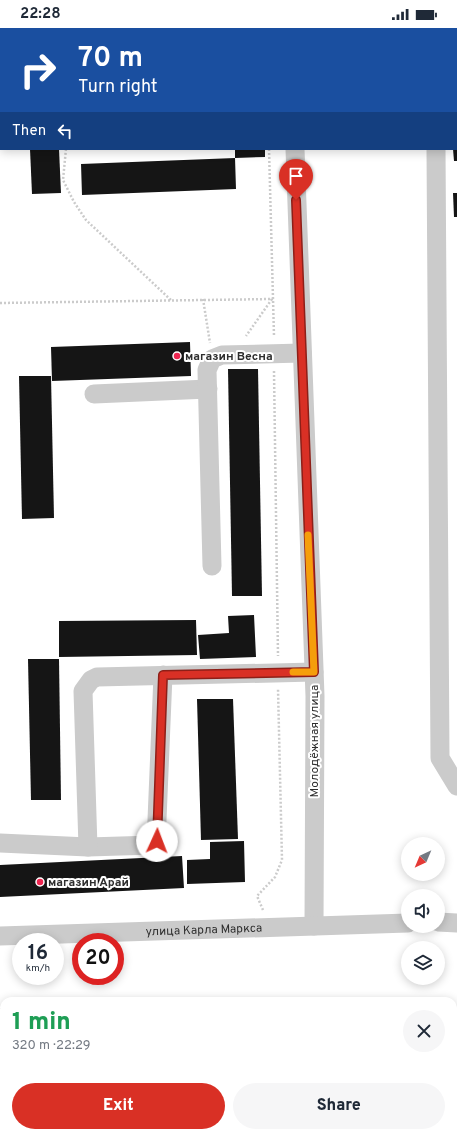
<!DOCTYPE html>
<html lang="en">
<head>
<meta charset="utf-8">
<style>
  body { margin:0; font-family:Overpass,sans-serif; background:#f6f6f7; color:#1f2937; height:100vh; display:flex; flex-direction:column; font-size:15px; white-space:nowrap }
  * { box-sizing:border-box; margin:0 }
  p { font-size:13px; color:#747a83 }
  .icon { flex:none; width:22px; height:22px; fill:none; stroke:currentColor; stroke-width:2; stroke-linecap:round; stroke-linejoin:round }
  .map { position:relative; flex:1; overflow:hidden }
  .details { position:absolute; left:0px; top:969px; width:457px; height:140px; display:flex; flex-direction:column; background:#fff; border-radius:12px 12px 0 0; box-shadow:0 2px 10px #0003 }
  .details>* { flex:none }
  .banner { position:absolute; left:0px; top:0px; width:457px; height:122px; box-shadow:0 2px 10px #0003; background:#1a4fa0; color:#fff; overflow:hidden }
  .needle { width:26px; rotate:224deg }
  .buttons { position:absolute; left:401px; top:809px; display:grid; gap:8px }
  .buttons a { display:grid; place-items:center; width:44px; height:44px; border-radius:50%; background:#fff; box-shadow:0 2px 10px #0003; font-size:20px }
  .speed { position:absolute; left:12px; top:905px; display:flex; gap:8px; font-size:20px; font-weight:700; text-align:center }
  .speed>* { display:grid; place-content:center; width:52px; height:52px; border-radius:50%; background:#fff; box-shadow:0 2px 10px #0003; line-height:1 }
  .speed small { font-size:10px; font-weight:400 }
  .speed .limit { border:6px solid #d22; background:#fff; color:#111 }
  .pin { position:absolute; display:grid; place-items:center; width:34px; height:34px; color:#fff; margin:-41px -17px; border-radius:50% 50% 50% 0; rotate:-45deg; box-shadow:0 0 4px #0007 }
  .pin .icon { rotate:45deg }
  .me { position:absolute; width:44px; margin:-22px; rotate:2deg; stroke-linejoin:round; filter:drop-shadow(0 0 3px #0008) }
  .turn { display:flex; align-items:center; gap:14px; height:84px; padding:0 12px; font-size:18px }
  .turn .icon { width:52px; height:52px; stroke-width:2.5 }
  .turn b { display:block; font-size:28px; line-height:34px }
  .then { display:flex; align-items:center; height:38px; padding:0 12px; background:#0003; gap:8px; font-size:15px }
  .round { display:grid; place-items:center; flex:none; width:42px; height:42px; border-radius:21px; background:#f6f6f7 }
  .headline { display:flex; align-items:center; justify-content:space-between; height:68px; padding:0 12px }
  h1 { font-size:24px; font-weight:800; line-height:30px; color:#1e9e55 }
  .primary-button { display:flex; gap:8px; margin-top:auto; padding:8px 12px }
  .primary-button a { flex:1; height:46px; border-radius:24px; background:#d93025; color:#fff; font-size:16px; font-weight:800; line-height:46px; text-align:center }
  .primary-button a+a { background:#f6f6f7; color:#1f2937 }
  .status { display:flex; justify-content:space-between; align-items:center; height:28px; padding:0 20px; background:#fff; direction:ltr }
  .status svg { height:11px; fill:currentColor }
  .map>svg:first-child { display:block }
  .building { fill:#151515 }
  .lines { fill:none; stroke-linecap:round; stroke-linejoin:round }
  .path { stroke:#cbcbcb; stroke-width:2.5; stroke-dasharray:2 2; stroke-linecap:butt }
  .minor { stroke:#cbcbcb; stroke-width:19 }
  .route-casing { stroke:#8d1f18; stroke-width:10 }
  .route { stroke:#d93025; stroke-width:7 }
  .slow { stroke:#f59e0b; stroke-width:7 }
  .poi-dot { fill:#ef2651; stroke:#fff; stroke-width:1.5 }
  .labels { text-anchor:middle; stroke-width:4; stroke-linejoin:round; paint-order:stroke }
  .poi-label { font-size:12px; font-weight:bold; fill:#2e2e2e; stroke:#fff; text-anchor:start }
  .street-label { font-size:12px; fill:#2e2e2e; stroke:#fff }
</style>
</head>
<body>
<div class="status"><b>22:28</b><svg viewBox="0 0 49 12"><path d="M0 12V9h3v3zM5 12V6h3v6zM10 12V3h3v9zM15 12V0h3v12zM26 1h20v11H26zM47 4h2v5h-2z"/></svg></div>
<div class="map">
<svg width="457" height="1109" viewBox="0 0 457 1109">
  <rect width="100%" height="100%" fill="#fff"/>
  <g class="building">
    <polygon points="30,121 59,121 61,165 32,166"/>
    <polygon points="235,121 265,121 265,129 235,130"/>
    <polygon points="453,121 457,121 457,133 454,133"/>
    <polygon points="235,130 236,161 82,167 81,136"/>
    <polygon points="453,165 457,165 457,189 454,189"/>
    <polygon points="190,314 191,348 52,353 51,319"/>
    <polygon points="228,341 258,341 262,568 232,568"/>
    <polygon points="19,348 51,348 54,490 22,491"/>
    <polygon points="254,587 256,629 200,631 198,607 229,605 228,588"/>
    <polygon points="196,592 197,627 59,629 59,593"/>
    <polygon points="28,631 59,631 61,772 31,772"/>
    <polygon points="197,671 233,671 238,811 201,812"/>
    <polygon points="244,813 245,854 187,856 187,832 210,831 210,814"/>
    <polygon points="182,828 184,860 0,869 0,837"/>
    <rect x="0" y="980" width="4" height="27"/>
  </g>
  <g class="lines">
    <g class="path">
      <polyline points="264,0 264,1"/>
      <polyline points="66,121 63,152 74,174 86,192 172,273"/>
      <polyline points="269,121 274,308"/>
      <polyline points="203,271 210,315"/>
      <polyline points="0,275 272,271 246,308"/>
      <polyline points="274,343 278,628"/>
      <polyline points="263,882 257,868 275,849 282,832 278,661"/>
    </g>
    <g class="minor">
      <polyline points="89,0 89,1"/>
      <polyline points="292,0 292,1"/>
      <polyline points="428,0 428,1"/>
      <polyline points="193,1 193,0"/>
      <polyline points="456,90 457,90"/>
      <polyline points="295,121 315,668 314,898"/>
      <polyline points="436,121 440,730 457,758"/>
      <polyline points="94,366 208,361"/>
      <polyline points="212,538 207,342 212,331 222,327 302,325"/>
      <polyline points="0,815 88,819 154,817 156,816 163,647"/>
      <polyline points="88,819 83,663 91,652 97,649 314,644"/>
      <polyline points="438,894 457,895"/>
      <path id="s1" d="M0,908L408,895"/>
      <polyline points="453,1051 457,1050"/>
      <polyline points="0,1064 4,1064"/>
    </g>
  </g>
  <g class="lines">
    <g class="route-casing">
      <polyline id="route" points="157,813 163,647 314,644 296,172"/>
    </g>
    <use href="#route" class="route"/>
    <polyline class="slow" points="293,644 314,644 308,507"/>
  </g>
  <g class="poi-dot">
    <circle cx="177" cy="328" r="4"/>
    <circle cx="40" cy="854" r="4"/>
  </g>
  <g class="labels">
    <g class="poi-label">
      <text x="185" y="332">магазин Весна</text>
      <text x="48" y="858">магазин Арай</text>
    </g>
    <g class="street-label">
      <text transform="translate(314 713) rotate(-90)" y="4">Молодёжная улица</text>
      <text dy="4" stroke="none"><textPath href="#s1" startOffset="204">улица Карла Маркса</textPath></text>
    </g>
  </g>
</svg>
<div class="buttons">
<a><svg class="needle" viewBox="-14 -14 28 28"><path d="M0-13l5 13h-10z" fill="#e53935"/><path d="M0 13l5-13h-10z" fill="#747a83"/></svg></a>
<a><svg class="icon" aria-label="sound" viewBox="0 0 24 24"><path d="M4 9h4l5-4v14l-5-4H4zM17 9q2 3 0 6"/></svg></a>
<a><svg class="icon" aria-label="layers" viewBox="0 0 24 24"><path d="M12 4l9 5-9 5-9-5zM3 14l9 5 9-5"/></svg></a>
</div>
<div class="speed"><div>16<small>km/h</small></div><div class="limit">20</div></div>
<div class="pin" style="left:296px;top:172px;background:#d93025"><svg class="icon" aria-label="arrive" viewBox="0 0 24 24"><path d="M6 21V4h12l-3 4 3 4H6"/></svg></div>
<svg class="me" style="left:157px;top:813px" viewBox="-20 -20 40 40"><circle r="19" fill="#fff"/><path d="M0-13L10 11 0 6-10 11z" fill="#d93025"/></svg>
<div class="banner">
<div class="turn"><svg class="icon" aria-label="right" viewBox="0 0 24 24"><path d="M7 20v-9h11M14 6l5 5-5 5"/></svg><div><b>70 m</b>Turn right</div></div>
<div class="then">Then<svg class="icon" aria-label="left" viewBox="0 0 24 24"><path d="M17 20v-9H6M10 6l-5 5 5 5"/></svg></div>
</div>
<section class="details">
<div class="headline"><div><h1>1 min</h1><p>320 m · 22:29</p></div><a class="round"><svg class="icon" aria-label="close" viewBox="0 0 24 24"><path d="M6 6l12 12M18 6L6 18"/></svg></a></div>
<div class="primary-button"><a>Exit</a><a>Share</a></div>
</section>
</div>
</body>
</html>
